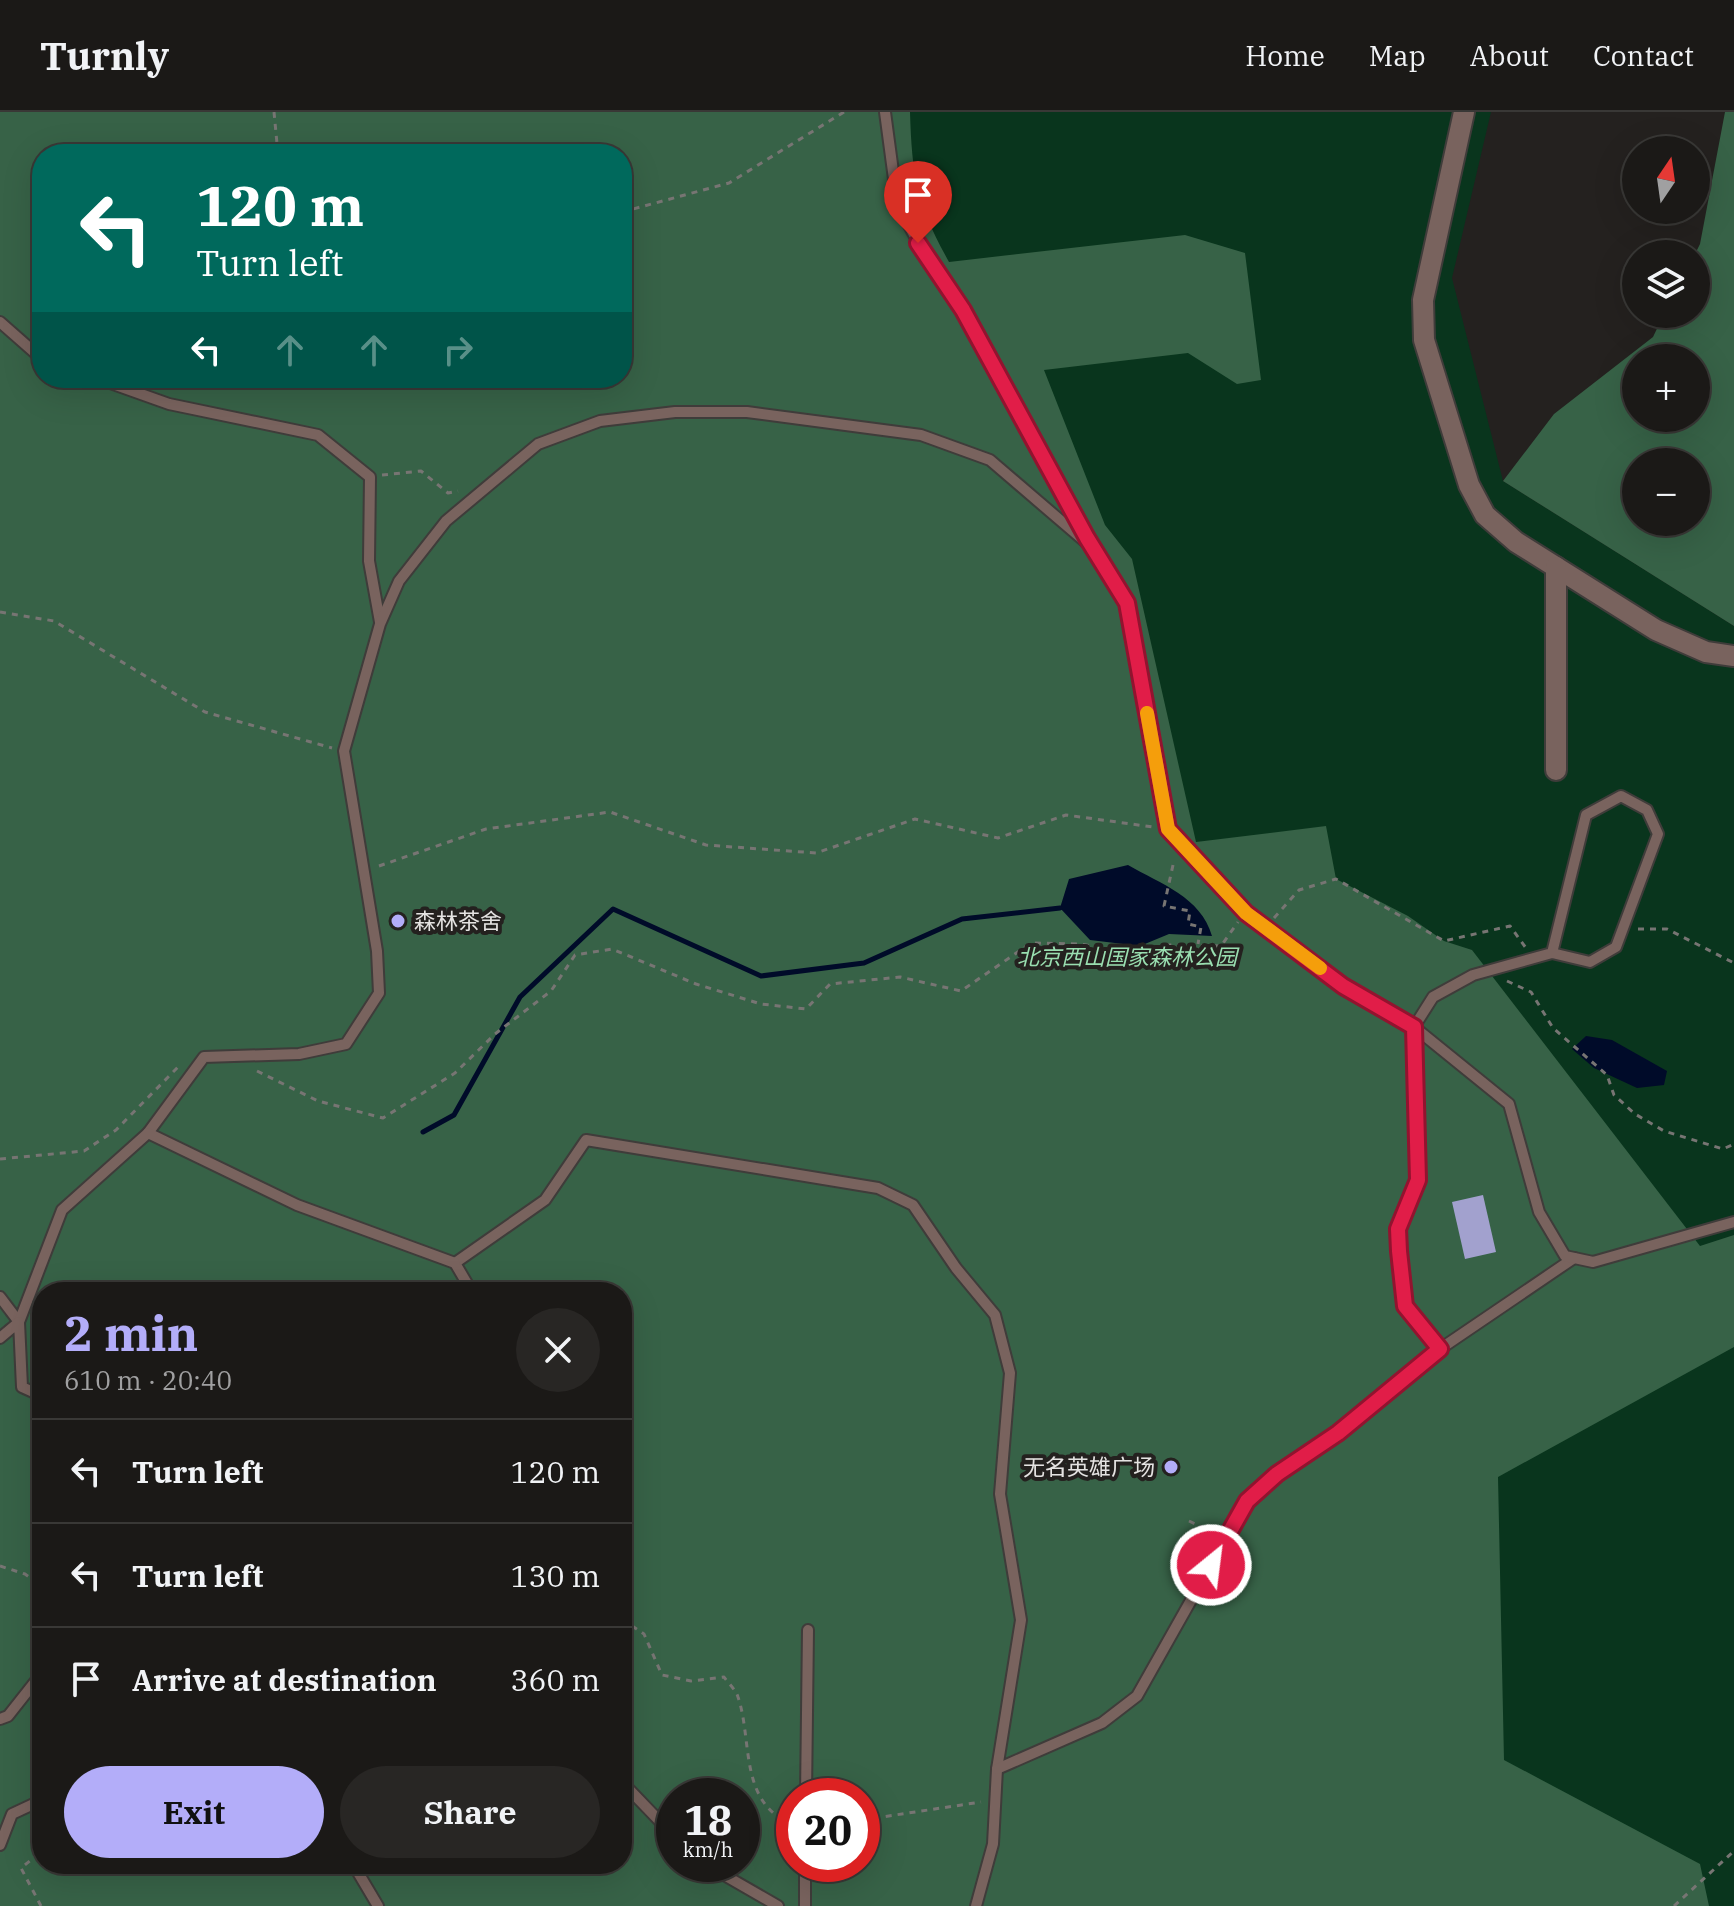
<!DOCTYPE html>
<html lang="en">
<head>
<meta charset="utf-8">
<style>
  body { margin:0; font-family:"IBM Plex Serif","Noto Sans SC",serif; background:#282624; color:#f1f3f6; height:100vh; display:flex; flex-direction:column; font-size:30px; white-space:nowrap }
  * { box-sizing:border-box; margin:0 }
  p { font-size:26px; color:#a0a0a1 }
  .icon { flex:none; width:44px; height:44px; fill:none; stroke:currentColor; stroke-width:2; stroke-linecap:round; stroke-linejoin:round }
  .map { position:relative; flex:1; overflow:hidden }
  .side { position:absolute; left:32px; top:1170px; width:600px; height:592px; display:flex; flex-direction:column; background:#1b1917; border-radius:32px; box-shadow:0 8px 32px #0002,0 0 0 2px #393836 }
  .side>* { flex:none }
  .hud { position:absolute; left:32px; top:32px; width:600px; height:244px; border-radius:32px; box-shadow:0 8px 32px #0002,0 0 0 2px #393836; background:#00695c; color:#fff; overflow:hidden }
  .needle { width:52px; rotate:13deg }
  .fabs { position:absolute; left:1622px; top:24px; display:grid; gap:16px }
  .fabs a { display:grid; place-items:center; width:88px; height:88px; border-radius:50%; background:#1b1917; box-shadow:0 8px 32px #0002,0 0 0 2px #393836; font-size:40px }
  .speed { position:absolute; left:656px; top:1666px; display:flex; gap:16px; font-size:40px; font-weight:700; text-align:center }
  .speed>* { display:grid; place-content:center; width:104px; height:104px; border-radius:50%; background:#1b1917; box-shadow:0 8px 32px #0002,0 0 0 2px #393836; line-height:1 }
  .speed small { font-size:20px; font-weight:400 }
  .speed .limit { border:12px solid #d22; background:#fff; color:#111 }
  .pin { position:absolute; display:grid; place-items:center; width:68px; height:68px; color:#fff; margin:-82px -34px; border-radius:50% 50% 50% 0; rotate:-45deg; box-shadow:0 0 8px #0007 }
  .pin .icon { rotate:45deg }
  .me { position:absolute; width:88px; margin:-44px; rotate:29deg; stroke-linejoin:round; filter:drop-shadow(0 0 6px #0008) }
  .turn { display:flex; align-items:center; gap:28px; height:168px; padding:0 32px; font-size:36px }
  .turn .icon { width:104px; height:104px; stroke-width:2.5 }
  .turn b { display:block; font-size:56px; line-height:68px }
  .lanes { display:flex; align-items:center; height:76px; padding:0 32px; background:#0003; justify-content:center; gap:40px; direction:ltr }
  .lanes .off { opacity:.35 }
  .round { display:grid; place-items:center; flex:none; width:84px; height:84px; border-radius:42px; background:#282624 }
  .overview { display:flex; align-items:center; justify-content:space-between; height:136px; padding:0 32px }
  h1 { font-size:48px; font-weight:700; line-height:60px; color:#b3adf9 }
  .primary-button { display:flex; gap:16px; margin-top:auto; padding:16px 32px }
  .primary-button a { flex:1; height:92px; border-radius:48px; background:#b3adf9; color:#111; font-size:32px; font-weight:700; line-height:92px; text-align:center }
  .primary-button a+a { background:#282624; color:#f1f3f6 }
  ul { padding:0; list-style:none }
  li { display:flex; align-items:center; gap:24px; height:104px; padding:0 32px; border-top:2px solid #393836 }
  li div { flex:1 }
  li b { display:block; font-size:30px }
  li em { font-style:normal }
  header { display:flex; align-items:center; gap:48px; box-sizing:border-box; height:112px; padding:0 40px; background:#1b1917; border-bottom:2px solid #393836 }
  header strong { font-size:38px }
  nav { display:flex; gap:44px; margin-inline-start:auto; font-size:28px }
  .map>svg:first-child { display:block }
  .green { fill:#09351d; fill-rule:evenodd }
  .forest { fill:#376247; fill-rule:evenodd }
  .water { fill:#000b29 }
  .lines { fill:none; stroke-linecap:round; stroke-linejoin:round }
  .stream { stroke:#000b29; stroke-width:5 }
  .building { fill:#a2a1ce }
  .service-casing { stroke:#3f3c3a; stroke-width:14 }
  .minor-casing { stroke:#3f3c3a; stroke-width:24 }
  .path { stroke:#777573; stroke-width:3; stroke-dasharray:6 6; stroke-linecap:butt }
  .service { stroke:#79635e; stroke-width:10 }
  .minor { stroke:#79635e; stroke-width:20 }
  .route-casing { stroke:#92132f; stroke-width:20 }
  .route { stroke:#e11d48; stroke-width:14 }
  .slow { stroke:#f59e0b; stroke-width:14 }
  .poi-dot { fill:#b3adf9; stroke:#24211f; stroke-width:3 }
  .labels { text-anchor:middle; stroke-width:8; stroke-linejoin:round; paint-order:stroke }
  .poi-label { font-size:22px; fill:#e5e3e2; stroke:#24211f; text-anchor:start }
  .park-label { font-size:22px; font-style:italic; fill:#99deb0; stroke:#24211f }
</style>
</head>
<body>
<header>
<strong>Turnly</strong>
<nav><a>Home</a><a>Map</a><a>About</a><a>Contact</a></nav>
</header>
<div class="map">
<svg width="1734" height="1794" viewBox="0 0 1734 1794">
  <rect width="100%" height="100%" fill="#24211f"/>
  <path class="green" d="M0,0H1491L1452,166L1503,369L1734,514V1794H0ZM42,42H622V266H42ZM42,1180H622V1752H42ZM674,1684H742V1752H674ZM794,1684H862V1752H794Z"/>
  <g class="forest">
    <path d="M0,0H910C912,66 917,92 949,150L1185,123L1245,141L1261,268L1237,272L1188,241L1044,258L1105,413L1132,447L1196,730L1326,714L1336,767L1408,804L1444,829L1472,838L1700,1134L1734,1123V1235L1498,1365L1504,1648L1700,1752L1709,1794H0ZM42,42H622V266H42ZM42,1180H622V1752H42ZM674,1684H742V1752H674ZM794,1684H862V1752H794Z"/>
    <path d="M1725,0H1734V514L1503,369L1554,302L1653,225L1664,202H1696L1695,142L1700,132ZM1636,246H1696V306H1636ZM1636,350H1696V410H1636Z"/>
  </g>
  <g class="water">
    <path d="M1128,753C1161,772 1201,785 1212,824L1169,822L1140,834L1090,828L1060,796L1069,767Z"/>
    <polygon points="1586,924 1612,928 1667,959 1664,973 1637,976 1594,956 1572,937"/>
  </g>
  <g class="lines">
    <polyline class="stream" points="423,1020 454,1003 520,885 613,797 761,864 864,851 962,807 1060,796"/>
  </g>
  <polygon class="building" points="1483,1083 1496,1140 1465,1147 1452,1090"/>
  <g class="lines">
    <g class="service-casing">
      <g id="service">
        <polyline points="885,0 894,67 906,108 931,154 963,198 1087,426 1127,491 1168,717 1246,801 1343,874 1414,915 1418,1068 1398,1117 1399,1139 1405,1194 1440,1237 1574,1146"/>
        <polyline points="0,210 42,247"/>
        <polyline points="96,266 169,292 318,323 370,365 369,449 380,510"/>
        <polyline points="1552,841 1586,703 1621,684 1647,698 1658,722 1616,835 1590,850 1552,841 1473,863 1433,885 1414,915 1509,992 1539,1100 1565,1144 1593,1150 1734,1110"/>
        <polyline points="148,1021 204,945 299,942 346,932 379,881 377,839 344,639 380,512 399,469 446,409 538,332 600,309 675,300 747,300 921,323 990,348 1088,432"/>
        <polyline points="472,1180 455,1151 545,1088 586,1028 878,1076 913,1093 956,1156 995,1203 1010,1261 1000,1382 1021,1508 997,1657 993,1732 976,1794"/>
        <polyline points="0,1185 19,1210"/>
        <polyline points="19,1210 62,1098 148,1021 297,1093 455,1151"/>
        <polyline points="0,1226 19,1210 22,1275 42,1284"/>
        <polyline points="0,1607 8,1604 42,1561"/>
        <polyline points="997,1657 1102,1611 1137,1584 1247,1389 1277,1362 1338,1321 1440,1237"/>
        <polyline points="622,1670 674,1724"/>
        <polyline points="806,1684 808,1518"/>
        <polyline points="0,1733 12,1702 42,1688"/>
        <polyline points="353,1752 378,1794"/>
        <polyline points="705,1752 778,1794"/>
        <polyline points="805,1794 805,1752"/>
      </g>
    </g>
    <g class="minor-casing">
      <g id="minor">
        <polyline points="1464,0 1423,188 1424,228 1469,373 1485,403 1516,430 1656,518 1706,540 1734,544"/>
        <polyline points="1556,455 1556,658"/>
      </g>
    </g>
    <g class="path">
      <polyline points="274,0 278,42"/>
      <polyline points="622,100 729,71 844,0"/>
      <polyline points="382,363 421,359 448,381 458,379"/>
      <polyline points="0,500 54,509 205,600 332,636"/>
      <polyline points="1173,753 1164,794 1190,799 1188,812 1201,815 1198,832"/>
      <polyline points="379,754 486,717 610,700 706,733 816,741 915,707 998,726 1066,703 1153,715"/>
      <polyline points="1274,806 1299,778 1336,767 1444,829 1510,814 1526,836"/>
      <polyline points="1638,817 1667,817 1734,851"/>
      <polyline points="1507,869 1531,880 1553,916 1607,963 1614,983 1635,1002 1664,1019 1723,1037 1734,1032"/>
      <polyline points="257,959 318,989 383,1006 455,961 495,922 551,879 575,843 612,837 696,872 761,892 806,897 830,872 900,865 961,879 1031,831 1080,832 1137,841 1169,833 1221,834 1238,810"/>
      <polyline points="0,1047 84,1039 116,1018 178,955"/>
      <polyline points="1189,1409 1215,1421"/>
      <polyline points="0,1454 25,1462 42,1474"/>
      <path d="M622,1507L644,1522L662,1563L691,1569L724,1565C728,1571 736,1578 738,1585C753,1629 738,1692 794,1713"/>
      <polyline points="862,1708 981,1690"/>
      <polyline points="41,1794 21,1756 42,1739"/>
      <polyline points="1674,1794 1734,1739"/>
    </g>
    <use href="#service" class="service"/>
    <use href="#minor" class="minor"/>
  </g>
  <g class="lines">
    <g class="route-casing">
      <polyline id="route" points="918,131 963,198 1087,426 1127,491 1168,717 1246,801 1343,874 1414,915 1418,1068 1398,1117 1399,1139 1405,1194 1440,1237 1338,1321 1277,1362 1247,1389 1211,1453"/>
    </g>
    <use href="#route" class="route"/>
    <polyline class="slow" points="1147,601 1168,717 1246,801 1320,856"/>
  </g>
  <g class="poi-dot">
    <circle cx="398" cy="809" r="8"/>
    <circle cx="1171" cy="1355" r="8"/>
  </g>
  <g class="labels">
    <g class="poi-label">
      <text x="414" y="817">森林茶舍</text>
      <text x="1155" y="1363" text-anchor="end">无名英雄广场</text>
    </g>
    <g class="park-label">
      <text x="1127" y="853">北京西山国家森林公园</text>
    </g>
  </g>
</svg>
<div class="fabs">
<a><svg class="needle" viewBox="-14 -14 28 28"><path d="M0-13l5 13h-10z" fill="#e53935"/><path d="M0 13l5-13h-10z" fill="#a0a0a1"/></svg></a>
<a><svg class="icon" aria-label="layers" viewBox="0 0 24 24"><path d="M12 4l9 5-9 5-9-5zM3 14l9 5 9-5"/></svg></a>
<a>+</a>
<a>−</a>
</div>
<div class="speed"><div>18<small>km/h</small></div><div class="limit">20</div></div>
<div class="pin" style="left:918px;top:131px;background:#d93025"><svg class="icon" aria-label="arrive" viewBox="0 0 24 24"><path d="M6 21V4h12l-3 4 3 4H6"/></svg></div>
<svg class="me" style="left:1211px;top:1453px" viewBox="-20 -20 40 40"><circle r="17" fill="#e11d48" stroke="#fff" stroke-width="3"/><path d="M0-11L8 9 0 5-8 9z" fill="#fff"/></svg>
<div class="hud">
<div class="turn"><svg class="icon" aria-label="left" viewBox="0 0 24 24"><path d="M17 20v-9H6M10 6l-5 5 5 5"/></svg><div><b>120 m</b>Turn left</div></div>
<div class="lanes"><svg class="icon" aria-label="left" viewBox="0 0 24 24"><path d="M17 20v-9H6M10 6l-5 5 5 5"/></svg><svg class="icon off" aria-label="ahead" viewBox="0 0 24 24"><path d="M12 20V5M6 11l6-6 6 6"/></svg><svg class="icon off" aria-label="ahead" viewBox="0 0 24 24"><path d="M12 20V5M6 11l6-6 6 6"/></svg><svg class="icon off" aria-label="right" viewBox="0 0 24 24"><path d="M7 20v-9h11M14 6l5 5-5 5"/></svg></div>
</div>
<section class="side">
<div class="overview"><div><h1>2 min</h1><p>610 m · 20:40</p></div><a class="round"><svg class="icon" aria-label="close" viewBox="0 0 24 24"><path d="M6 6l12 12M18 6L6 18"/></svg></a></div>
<ul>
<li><svg class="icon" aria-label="left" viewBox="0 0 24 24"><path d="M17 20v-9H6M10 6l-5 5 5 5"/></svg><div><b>Turn left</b></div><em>120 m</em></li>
<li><svg class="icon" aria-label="left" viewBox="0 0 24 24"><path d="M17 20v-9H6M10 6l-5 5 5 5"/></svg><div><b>Turn left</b></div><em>130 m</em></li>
<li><svg class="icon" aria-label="arrive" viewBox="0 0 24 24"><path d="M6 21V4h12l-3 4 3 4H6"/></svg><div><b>Arrive at destination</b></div><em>360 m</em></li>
</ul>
<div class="primary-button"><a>Exit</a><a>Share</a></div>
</section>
</div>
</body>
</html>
